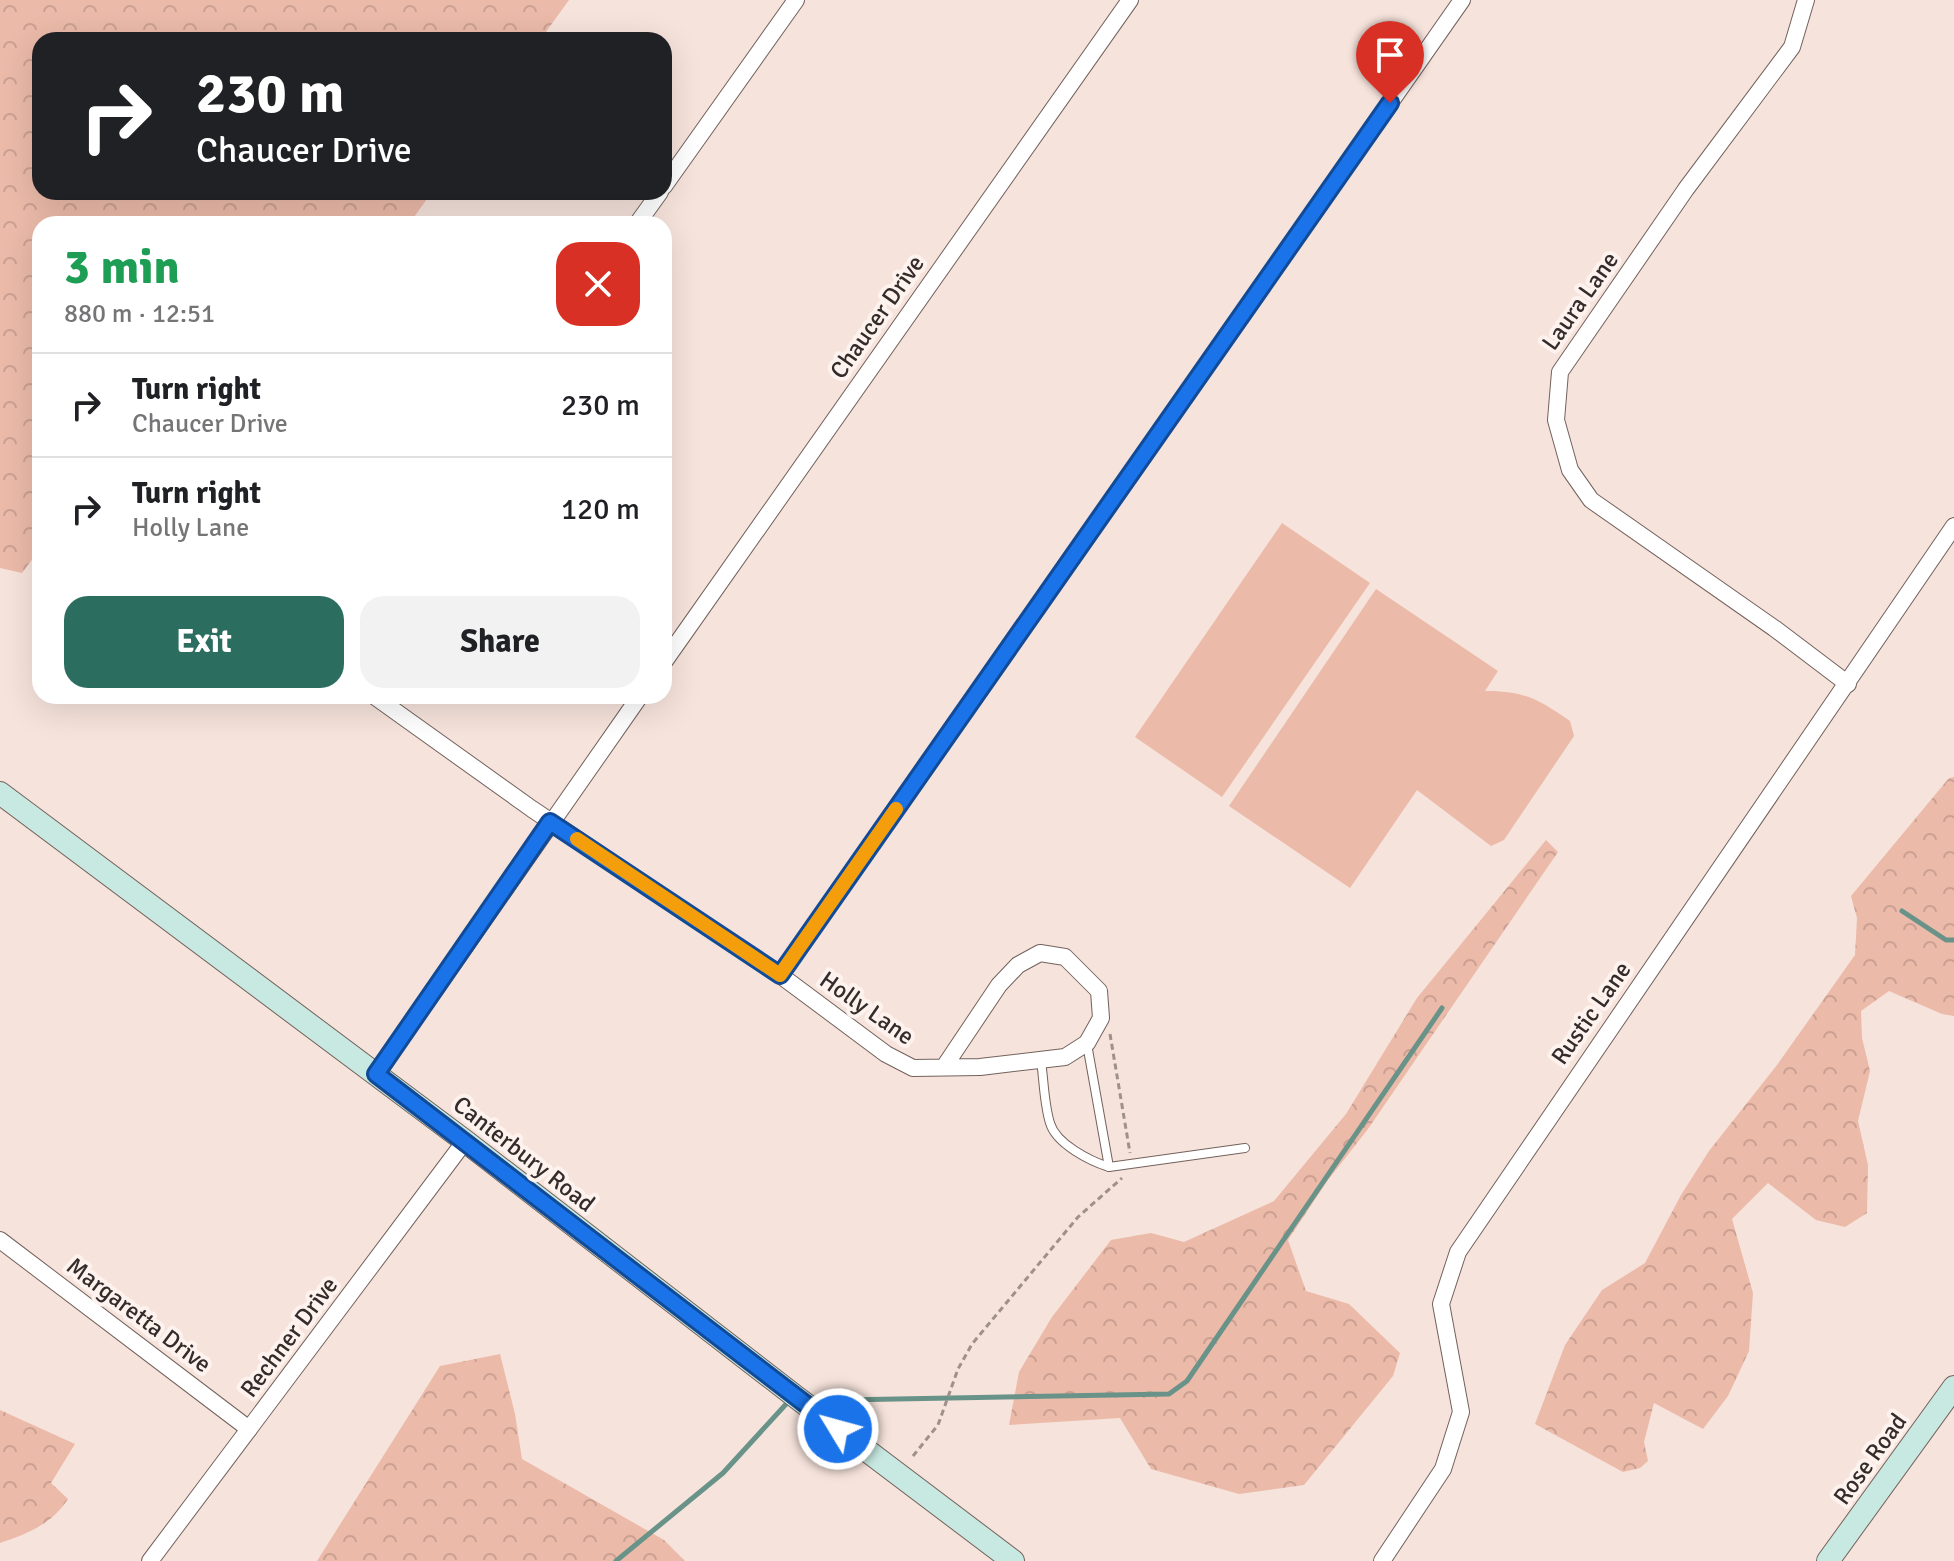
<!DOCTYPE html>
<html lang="en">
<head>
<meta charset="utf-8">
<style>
  body { margin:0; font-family:Signika,sans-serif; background:#f2f2f2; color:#202124; height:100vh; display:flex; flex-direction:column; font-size:30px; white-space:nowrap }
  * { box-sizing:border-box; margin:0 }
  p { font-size:26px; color:#757577 }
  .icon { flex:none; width:44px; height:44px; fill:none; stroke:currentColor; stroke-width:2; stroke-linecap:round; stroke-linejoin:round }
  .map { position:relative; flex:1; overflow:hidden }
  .sheet { position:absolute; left:32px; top:216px; width:640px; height:488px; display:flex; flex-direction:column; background:#fff; border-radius:24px; box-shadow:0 8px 32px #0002 }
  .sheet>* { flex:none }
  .guide { position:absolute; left:32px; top:32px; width:640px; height:168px; border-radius:24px; box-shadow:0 8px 32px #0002; background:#202124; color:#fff; overflow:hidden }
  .pin { position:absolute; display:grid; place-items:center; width:68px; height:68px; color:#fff; margin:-82px -34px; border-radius:50% 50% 50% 0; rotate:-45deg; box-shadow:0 0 8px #0007 }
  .pin .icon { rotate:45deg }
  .me { position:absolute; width:88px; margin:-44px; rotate:307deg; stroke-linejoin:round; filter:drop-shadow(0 0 6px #0008) }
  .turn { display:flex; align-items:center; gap:28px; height:168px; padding:0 32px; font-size:36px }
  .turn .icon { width:104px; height:104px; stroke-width:2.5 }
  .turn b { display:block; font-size:56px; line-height:68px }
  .round { display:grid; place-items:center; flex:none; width:84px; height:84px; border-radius:24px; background:#f2f2f2 }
  .headline { display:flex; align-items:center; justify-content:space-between; height:136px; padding:0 32px }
  h1 { font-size:48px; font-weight:800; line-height:60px; color:#1e9e55 }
  .cta { display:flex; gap:16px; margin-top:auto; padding:16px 32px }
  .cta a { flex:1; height:92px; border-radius:24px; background:#2b6e60; color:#fff; font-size:32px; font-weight:800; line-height:92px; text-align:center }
  .cta a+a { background:#f2f2f2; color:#202124 }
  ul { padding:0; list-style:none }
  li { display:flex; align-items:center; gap:24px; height:104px; padding:0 32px; border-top:2px solid #e0e0e0 }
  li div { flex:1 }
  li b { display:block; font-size:30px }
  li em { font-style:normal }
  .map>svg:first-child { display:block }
  .forest { fill:url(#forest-crowns) }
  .garden { fill:#ebbaa9 }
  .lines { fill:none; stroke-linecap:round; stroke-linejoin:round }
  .stream { stroke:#699388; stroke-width:5 }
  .lane-casing { stroke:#73625c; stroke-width:10 }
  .street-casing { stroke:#73625c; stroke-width:18 }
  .secondary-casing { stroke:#73625c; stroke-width:24 }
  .path { stroke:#9e908b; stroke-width:3; stroke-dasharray:6 4; stroke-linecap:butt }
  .lane { stroke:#fff; stroke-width:8 }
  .street { stroke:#fff; stroke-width:16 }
  .secondary { stroke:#c7e9e2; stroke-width:22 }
  .route-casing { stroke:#114b97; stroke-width:20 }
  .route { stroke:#1a73e8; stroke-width:14 }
  .slow { stroke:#f59e0b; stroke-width:14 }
  .labels { text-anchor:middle; stroke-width:8; stroke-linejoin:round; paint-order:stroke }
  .street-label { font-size:24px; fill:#342c2a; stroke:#fef2ee }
</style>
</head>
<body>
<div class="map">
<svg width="1954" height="1561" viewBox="0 0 1954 1561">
  <defs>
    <pattern id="forest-crowns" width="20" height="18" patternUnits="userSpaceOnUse" patternTransform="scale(2)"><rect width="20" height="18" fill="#ebbaa9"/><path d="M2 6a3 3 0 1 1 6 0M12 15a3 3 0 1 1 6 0" fill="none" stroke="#caa092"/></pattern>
  </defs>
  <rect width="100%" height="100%" fill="#f6e3dc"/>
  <g class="forest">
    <polygon points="0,0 569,0 540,40 40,40 40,192 432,192 409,224 40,224 40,549 22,573 0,568"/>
    <polygon points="1954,777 1954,1016 1942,1014 1889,991 1861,1011 1862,1038 1870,1071 1858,1121 1868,1165 1867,1213 1845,1227 1816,1220 1768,1183 1732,1219 1753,1293 1749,1351 1728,1396 1703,1429 1654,1403 1644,1442 1648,1461 1640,1468 1623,1472 1535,1424 1565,1345 1602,1290 1645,1263 1681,1195 1709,1151 1777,1065 1855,955 1857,918 1851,896 1949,778"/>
    <polygon points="1546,840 1558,852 1368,1129 1328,1180 1288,1240 1306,1291 1349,1304 1400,1353 1393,1376 1304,1485 1239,1494 1151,1469 1120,1418 1009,1425 1019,1372 1052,1317 1111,1240 1151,1233 1184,1242 1274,1201 1346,1114 1417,998"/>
    <polygon points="500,1354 515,1414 522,1459 664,1540 685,1561 317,1561 440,1366"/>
    <path d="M0,1410L75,1444L51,1483L68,1499C52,1524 27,1534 0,1543Z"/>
  </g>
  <g class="garden">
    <polygon points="1282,523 1370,583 1222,797 1135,737"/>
    <path d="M1376,589L1498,671L1485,691C1525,691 1538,699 1570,721L1574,736L1504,840L1491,846L1417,790L1350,888L1229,806Z"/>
  </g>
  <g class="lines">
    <g class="stream">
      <polyline points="1902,911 1946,940 1954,940"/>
      <polyline points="843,1400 1169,1394 1187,1381 1442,1008"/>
      <polyline points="616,1561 723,1473 788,1402"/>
    </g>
    <g class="lane-casing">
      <g id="lane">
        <polyline points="1087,1044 1109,1167"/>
        <path d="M1041,1061C1044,1081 1044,1104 1050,1123C1056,1144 1090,1161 1109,1167L1245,1148"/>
      </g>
    </g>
    <g class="street-casing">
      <g id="street">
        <polyline points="1806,0 1792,47 1686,189 1560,372 1556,420 1570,470 1591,500 1774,628 1848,684"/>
        <polyline points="664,186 796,0"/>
        <polyline points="637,224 660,192"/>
        <polyline points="664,662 1130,0"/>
        <polyline points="374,696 532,809 780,975 886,1054 913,1068 980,1067 1065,1057 1087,1043 1101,1018 1099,991 1065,957 1040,953 1018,965 999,985 944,1067"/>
        <polyline points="780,975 1462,0"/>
        <polyline points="376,1074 640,696"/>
        <polyline points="0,1240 249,1429"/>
        <polyline points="150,1561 465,1141"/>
        <polyline points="1382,1561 1443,1469 1461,1412 1441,1304 1458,1252 1954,526"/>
      </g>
    </g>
    <g class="secondary-casing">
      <g id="secondary">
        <polyline points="0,793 465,1141 796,1397 1013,1561"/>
        <polyline points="1828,1561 1954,1387"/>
      </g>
    </g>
    <g class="path">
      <polyline points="1110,1034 1130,1153"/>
      <polyline points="913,1456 938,1425 958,1369 972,1344 1078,1217 1122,1178"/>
    </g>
    <use href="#lane" class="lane"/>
    <use href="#street" class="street"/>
    <use href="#secondary" class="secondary"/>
  </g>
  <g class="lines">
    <g class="route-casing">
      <polyline id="route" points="838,1429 376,1074 550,822 780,975 1390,103"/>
    </g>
    <use href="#route" class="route"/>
    <polyline class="slow" points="577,839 780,975 896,809"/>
  </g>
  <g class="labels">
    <g class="street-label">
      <text transform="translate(1580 301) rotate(-55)" y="8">Laura Lane</text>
      <text transform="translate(877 317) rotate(-55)" y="8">Chaucer Drive</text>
      <text transform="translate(867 1008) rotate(35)" y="8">Holly Lane</text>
      <text transform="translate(1591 1013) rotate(-55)" y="8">Rustic Lane</text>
      <text transform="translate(524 1154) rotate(38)" y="8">Canterbury Road</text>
      <text transform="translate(139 1315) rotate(37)" y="8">Margaretta Drive</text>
      <text transform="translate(289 1337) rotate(-53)" y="8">Rechner Drive</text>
      <text transform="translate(1870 1459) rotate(-54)" y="8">Rose Road</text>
    </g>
  </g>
</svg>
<div class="pin" style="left:1390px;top:103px;background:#d93025"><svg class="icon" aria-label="arrive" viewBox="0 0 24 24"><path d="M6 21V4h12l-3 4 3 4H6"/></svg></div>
<svg class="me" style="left:838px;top:1429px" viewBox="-20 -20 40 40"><circle r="17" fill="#1a73e8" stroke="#fff" stroke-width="3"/><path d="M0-11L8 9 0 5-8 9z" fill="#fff"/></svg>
<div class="guide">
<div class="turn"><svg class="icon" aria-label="right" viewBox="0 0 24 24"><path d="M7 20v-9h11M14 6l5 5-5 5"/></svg><div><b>230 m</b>Chaucer Drive</div></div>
</div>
<section class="sheet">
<div class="headline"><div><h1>3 min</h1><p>880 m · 12:51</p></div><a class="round" style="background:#d93025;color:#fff"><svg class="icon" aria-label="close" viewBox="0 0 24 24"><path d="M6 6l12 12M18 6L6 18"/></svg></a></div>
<ul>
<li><svg class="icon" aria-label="right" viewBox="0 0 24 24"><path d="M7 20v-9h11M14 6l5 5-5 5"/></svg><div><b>Turn right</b><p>Chaucer Drive</p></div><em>230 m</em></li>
<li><svg class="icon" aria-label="right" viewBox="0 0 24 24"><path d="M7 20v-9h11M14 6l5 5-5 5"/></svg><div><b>Turn right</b><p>Holly Lane</p></div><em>120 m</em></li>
</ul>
<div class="cta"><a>Exit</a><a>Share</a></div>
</section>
</div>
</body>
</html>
